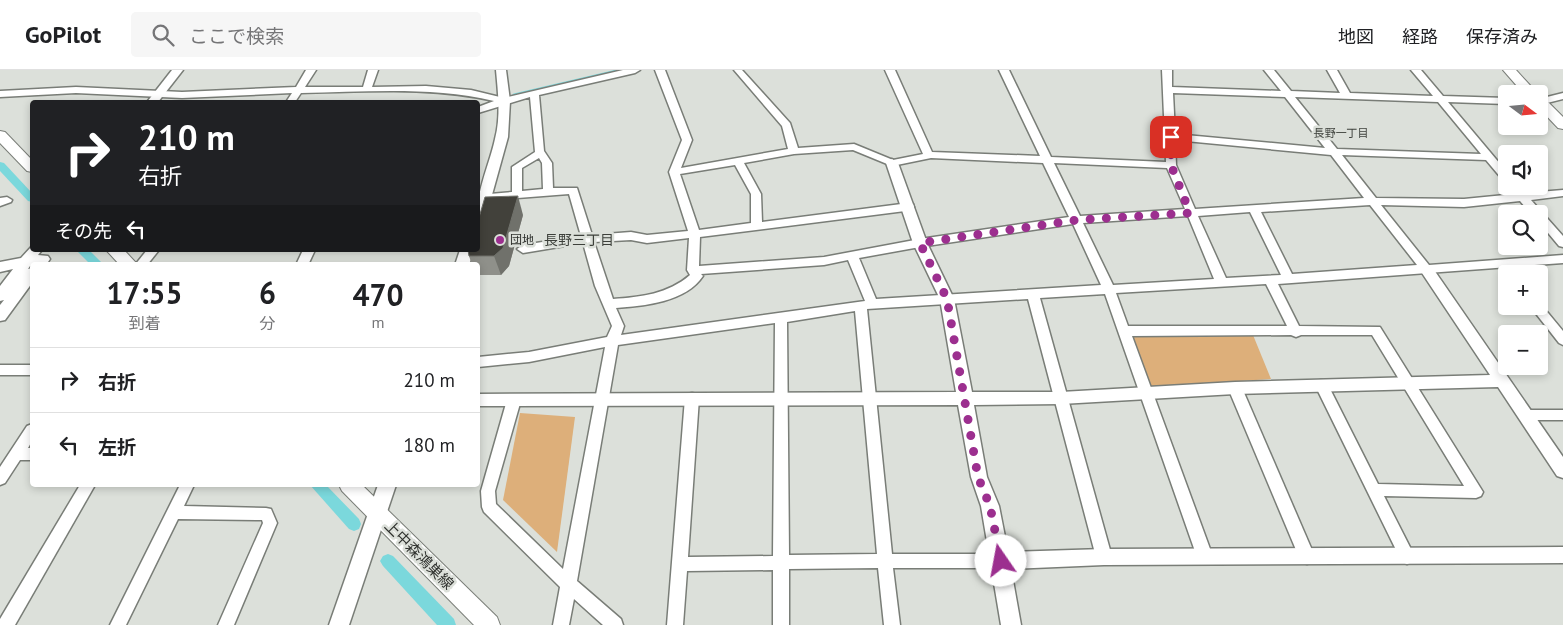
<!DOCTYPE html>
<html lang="ja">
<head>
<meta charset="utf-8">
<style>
  body { margin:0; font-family:"PT Sans","Noto Sans JP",sans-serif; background:#f6f6f6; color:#202124; height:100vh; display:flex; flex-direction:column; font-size:19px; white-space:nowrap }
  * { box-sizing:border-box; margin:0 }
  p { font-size:16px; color:#757577 }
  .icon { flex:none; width:28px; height:28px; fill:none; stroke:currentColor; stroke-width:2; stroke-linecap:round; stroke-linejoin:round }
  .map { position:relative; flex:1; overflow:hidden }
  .side { position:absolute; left:30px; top:192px; width:450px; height:225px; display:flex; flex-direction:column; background:#fff; border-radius:5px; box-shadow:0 2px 8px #0003 }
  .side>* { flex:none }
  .banner { position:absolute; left:30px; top:30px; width:450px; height:152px; border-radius:5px; box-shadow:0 2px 8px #0003; background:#202124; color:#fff; overflow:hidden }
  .needle { width:32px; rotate:106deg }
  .controls { position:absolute; left:1498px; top:15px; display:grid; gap:10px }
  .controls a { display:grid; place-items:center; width:50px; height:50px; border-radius:5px; background:#fff; box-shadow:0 2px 8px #0003; font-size:25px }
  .pin { position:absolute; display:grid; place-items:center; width:42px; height:42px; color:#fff; margin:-21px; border-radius:10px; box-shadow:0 2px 8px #0006 }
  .me { position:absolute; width:55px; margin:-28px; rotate:348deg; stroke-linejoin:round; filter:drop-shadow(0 0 4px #0008) }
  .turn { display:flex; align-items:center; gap:18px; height:105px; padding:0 25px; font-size:22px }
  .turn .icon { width:65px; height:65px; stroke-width:2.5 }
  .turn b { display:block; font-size:35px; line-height:42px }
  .then { display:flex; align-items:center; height:48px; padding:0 25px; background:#0003; gap:10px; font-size:19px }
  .eta { display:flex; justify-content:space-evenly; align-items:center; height:85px; text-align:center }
  .eta b { font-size:30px; font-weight:600; line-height:35px }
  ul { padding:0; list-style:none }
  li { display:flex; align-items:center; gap:15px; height:65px; padding:0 25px; border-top:1px solid #e0e0e0 }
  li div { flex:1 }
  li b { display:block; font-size:19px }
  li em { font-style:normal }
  header { display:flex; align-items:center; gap:30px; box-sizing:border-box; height:70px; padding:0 25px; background:#fff; border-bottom:1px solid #e0e0e0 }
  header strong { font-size:24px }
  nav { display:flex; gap:28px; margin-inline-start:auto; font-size:18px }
  .search { width:350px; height:45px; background:#f6f6f6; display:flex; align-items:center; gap:12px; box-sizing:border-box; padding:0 18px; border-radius:5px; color:#757577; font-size:19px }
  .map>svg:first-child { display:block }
  .green { fill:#ddaf7a }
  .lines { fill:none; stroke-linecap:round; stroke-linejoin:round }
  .stream { stroke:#7bd8dc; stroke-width:3 }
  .canal { fill:#7bd8dc; fill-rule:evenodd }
  .minor-casing { stroke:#797d77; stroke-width:3 }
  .tertiary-casing { stroke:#797d77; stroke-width:3 }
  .secondary-casing { stroke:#797d77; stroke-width:2 }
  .minor { fill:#fff; fill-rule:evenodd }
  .tertiary { fill:#fff; fill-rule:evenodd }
  .secondary { fill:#fff; fill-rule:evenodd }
  .wall { fill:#8f908a }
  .shaded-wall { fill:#70716b }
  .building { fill:#42413b; stroke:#70716b }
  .route { stroke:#9c2f8f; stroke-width:9; stroke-dasharray:0 16.2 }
  .poi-dot { fill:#9c2f8f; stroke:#dce0da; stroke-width:2 }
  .labels { text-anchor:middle; stroke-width:5; stroke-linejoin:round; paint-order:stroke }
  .far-neighbourhood-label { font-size:11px; fill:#3d403b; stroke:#dce0da }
  .poi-label { font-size:12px; fill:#2e302d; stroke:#dce0da; text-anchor:start }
  .neighbourhood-label { font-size:14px; fill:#3d403b; stroke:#dce0da }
  .near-street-label { font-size:15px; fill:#2e302d; stroke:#dce0da }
</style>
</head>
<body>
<header>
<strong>GoPilot</strong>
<div class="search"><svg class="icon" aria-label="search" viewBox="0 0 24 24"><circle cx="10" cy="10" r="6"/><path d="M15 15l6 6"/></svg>ここで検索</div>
<nav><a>地図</a><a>経路</a><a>保存済み</a></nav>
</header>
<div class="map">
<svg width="1563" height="555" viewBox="0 0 1563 555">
  <rect width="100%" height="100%" fill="#dce0da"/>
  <g class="green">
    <polygon points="1253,265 1271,309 1151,317 1132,266"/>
    <polygon points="520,343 575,347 557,482 503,430"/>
  </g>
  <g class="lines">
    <polyline class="stream" points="514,25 621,0"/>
    <g class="canal">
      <polygon points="0,92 4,93 32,123 32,132 28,131 0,101"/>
      <polygon points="76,180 89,180 104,195 91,195"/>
      <polygon points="310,415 326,415 359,449 361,454 359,459 354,461 349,459"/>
      <polygon points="388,484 393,486 454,549 456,555 437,555 383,496 380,491 383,486"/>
    </g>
    <g class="minor-casing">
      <g id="minor">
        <path d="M306,0H316L305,17H363L368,0H378L372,17L426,16L471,20L504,28L623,0H640L635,3L539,25L544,81L552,93L553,118H577L592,165L631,162L647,165L688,161L669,102L682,70L655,0H665L692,70L681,98L788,79L782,56L734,0H742L790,53L798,78L854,74L893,90L923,84L885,0H895L932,82L1040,86L999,0H1009L1051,87L1166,92L1162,0H1172V17L1281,21L1264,0H1274L1291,21L1340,23L1327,0H1337L1350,23L1433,26L1411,0H1421L1443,26L1506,28V34L1448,32L1506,101V110L1502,109L1486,90L1342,85L1376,128L1464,129L1515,124L1509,116H1520L1526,123L1563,120V126L1531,130L1563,166V177L1559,176L1539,152V144H1531L1520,131L1464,137L1381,135L1429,195L1563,185V193L1278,214L1299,256L1380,257L1483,422L1481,426L1476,428L1384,426L1415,487L1412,492L1407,494L1402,492L1315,315L1316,311L1321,310L1326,311L1378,414L1464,416L1372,265H1301L1296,267L1291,265L1132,266L1213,487L1210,492L1205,494L1200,492L1197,487L1105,224L1040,228L1112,487L1109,492L1104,494L1099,492L1096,487L1028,229L867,239L892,484H1001L1006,486L1009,491L1006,496L1001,498H893L900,555H884L878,498L789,499V555H773V500L687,501L683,555H667L685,328L687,324L692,323L697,324L699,328L688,487L773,486L775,253L618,275L577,511L621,549L623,555H603L574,529L569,555H553L560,517L484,442L482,437L481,421L507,330L509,326L514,325L519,326L521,330L495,421L496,434L563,499L605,277L529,292L478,297V287L529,282L607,267L612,256L595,216L583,173L523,183L517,179L523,175L581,166L569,124L478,131V125L512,122V97L535,82L530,27L478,43V37L494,31C431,16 365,22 301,23L295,32H286L292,23L182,28L76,23L0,27V21L76,17L182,22L296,17ZM1173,23L1285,27L1325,78L1175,64ZM1295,27L1438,32L1481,84L1337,79ZM1175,70L1331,85L1364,128L1195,139L1176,95ZM853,80L892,96L931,88L1043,93L1069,147L920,169L824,187L699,196L700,167L913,140L914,137L913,134L909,133L762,152L761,124L744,93L794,84ZM539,88L542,93L543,119L522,121V98ZM1054,93L1167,98L1185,139L1080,146ZM735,95L751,124V153L699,160L680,104ZM1370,135L1417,195L1292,204L1261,142ZM1250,142L1281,205L1226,208L1198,146ZM1188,146L1214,209L1113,215L1083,153ZM1073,154L1101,215L876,229L859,188L920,177ZM689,168L687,200L690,205C668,224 641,227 613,229L594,172L631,170L647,173ZM848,190L865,231L621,265L624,256L616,238C644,236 686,232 703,206L701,204L824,195ZM1266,214L1287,256H1128L1116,223ZM855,241L877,484L789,485L787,252Z"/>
        <polygon points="1563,23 1563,29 1539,35 1539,29"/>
        <polygon points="7,127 12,130 11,132 0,136 0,128"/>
        <polygon points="147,180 159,180 147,195 135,195"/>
        <polygon points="303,180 315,180 308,195 296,195"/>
        <polygon points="1539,232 1563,261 1563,275 1559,273 1530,236 1539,236"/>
        <rect x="0" y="295" width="32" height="10"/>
        <polygon points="1235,313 1240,314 1242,318 1315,487 1312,492 1307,494 1302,492 1299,487 1228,318 1230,314"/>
        <polygon points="1525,340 1563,340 1563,350 1525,350 1520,349 1518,345 1520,341"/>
        <polygon points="32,354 32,371 28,378 32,378 32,390 20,390 5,413 0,415 0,397 27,356"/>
        <polygon points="80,415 95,415 15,555 0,555 0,549"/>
        <polygon points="180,415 194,415 184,436 266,438 271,439 277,453 234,555 218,555 263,453 262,450 178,449 126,555 110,555"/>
      </g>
    </g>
    <g class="tertiary-casing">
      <g id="tertiary">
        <polygon points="172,0 183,0 158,32 147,32"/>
        <path d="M496,0H506L510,31L508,67L485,150L483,153L478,154C474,125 489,97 495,69C501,47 498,22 496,0Z"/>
        <polygon points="892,89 898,93 927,173 954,229 972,322 1061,322 1235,312 1490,305 1420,200 1422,197 1432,197 1563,387 1563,408 1557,406 1498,317 1235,324 1061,334 974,335 987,407 999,436 1008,482 1104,479 1563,477 1563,493 1104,495 1011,499 1021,555 1001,555 981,436 971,407 958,335 478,336 478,324 956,322 940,229 913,173 886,93"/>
        <polygon points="32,176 32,180 42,180 38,185 48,186 50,189 48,192 30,196 28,199 32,198 32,213 5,250 0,251 0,235 4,230 0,231 0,216 13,199 0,202 0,192 21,188"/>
        <polygon points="460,180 474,180 469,195 455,195"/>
        <polygon points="378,415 396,415 349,555 329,555"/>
      </g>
    </g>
    <g class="secondary-casing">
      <g id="secondary">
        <polygon points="1503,0 1516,0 1538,24 1524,24"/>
        <polygon points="1539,27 1544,28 1563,47 1563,59 1558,58 1539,38"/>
        <polygon points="0,61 5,62 32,90 32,102 27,101 0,73"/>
        <polygon points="106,180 124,180 138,195 120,195"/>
        <polygon points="339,415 362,415 497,547 500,555 474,555 342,421"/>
      </g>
    </g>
    <use href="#minor" class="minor"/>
    <use href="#tertiary" class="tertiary"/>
    <use href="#secondary" class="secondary"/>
  </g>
  <polygon class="wall" points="523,145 509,196 501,205 478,205 478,195 472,195 469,186"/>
  <polygon class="shaded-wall" points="518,126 523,145 509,196 501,205 494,186"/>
  <polygon class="building" points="518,126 503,178 494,186 469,186 468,180 478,180 478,151 485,127"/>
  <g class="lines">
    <polyline class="route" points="1001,491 990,436 978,407 947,229 920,173 1077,150 1190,143 1171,95 1171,67"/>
  </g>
  <circle class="poi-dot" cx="500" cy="170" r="5"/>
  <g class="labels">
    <g class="far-neighbourhood-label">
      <text x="1341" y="67">長野一丁目</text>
    </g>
    <g class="poi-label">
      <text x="510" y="174">団地</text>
    </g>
    <g class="neighbourhood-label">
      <text x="579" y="175">長野三丁目</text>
    </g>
    <g class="near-street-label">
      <text transform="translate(419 485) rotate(45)" y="5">上中森鴻巣線</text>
    </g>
  </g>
</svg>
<div class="controls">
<a><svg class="needle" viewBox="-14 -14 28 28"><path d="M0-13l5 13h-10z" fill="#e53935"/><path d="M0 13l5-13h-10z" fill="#757577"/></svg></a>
<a><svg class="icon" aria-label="sound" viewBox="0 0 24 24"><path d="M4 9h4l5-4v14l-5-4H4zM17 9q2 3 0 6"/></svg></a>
<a><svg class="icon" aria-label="search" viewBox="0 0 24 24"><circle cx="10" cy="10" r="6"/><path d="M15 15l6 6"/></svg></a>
<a>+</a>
<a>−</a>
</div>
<div class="pin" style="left:1171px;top:67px;background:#d93025"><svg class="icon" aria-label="arrive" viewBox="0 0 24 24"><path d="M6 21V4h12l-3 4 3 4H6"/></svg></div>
<svg class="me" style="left:1001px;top:491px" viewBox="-20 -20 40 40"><circle r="19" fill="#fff"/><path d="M0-13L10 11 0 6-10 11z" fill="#9c2f8f"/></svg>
<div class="banner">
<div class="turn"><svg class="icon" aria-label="right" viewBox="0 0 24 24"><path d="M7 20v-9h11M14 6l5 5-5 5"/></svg><div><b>210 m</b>右折</div></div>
<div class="then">その先<svg class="icon" aria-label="left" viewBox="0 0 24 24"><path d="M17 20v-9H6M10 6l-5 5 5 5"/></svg></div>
</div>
<section class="side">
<div class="eta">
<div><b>17:55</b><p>到着</p></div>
<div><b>6</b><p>分</p></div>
<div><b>470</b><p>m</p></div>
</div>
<ul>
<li><svg class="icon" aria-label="right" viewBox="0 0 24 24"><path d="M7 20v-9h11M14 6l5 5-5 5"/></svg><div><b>右折</b></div><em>210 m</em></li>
<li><svg class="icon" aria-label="left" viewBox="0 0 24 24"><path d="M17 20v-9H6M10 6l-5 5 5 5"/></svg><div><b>左折</b></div><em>180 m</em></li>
</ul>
</section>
</div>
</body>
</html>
